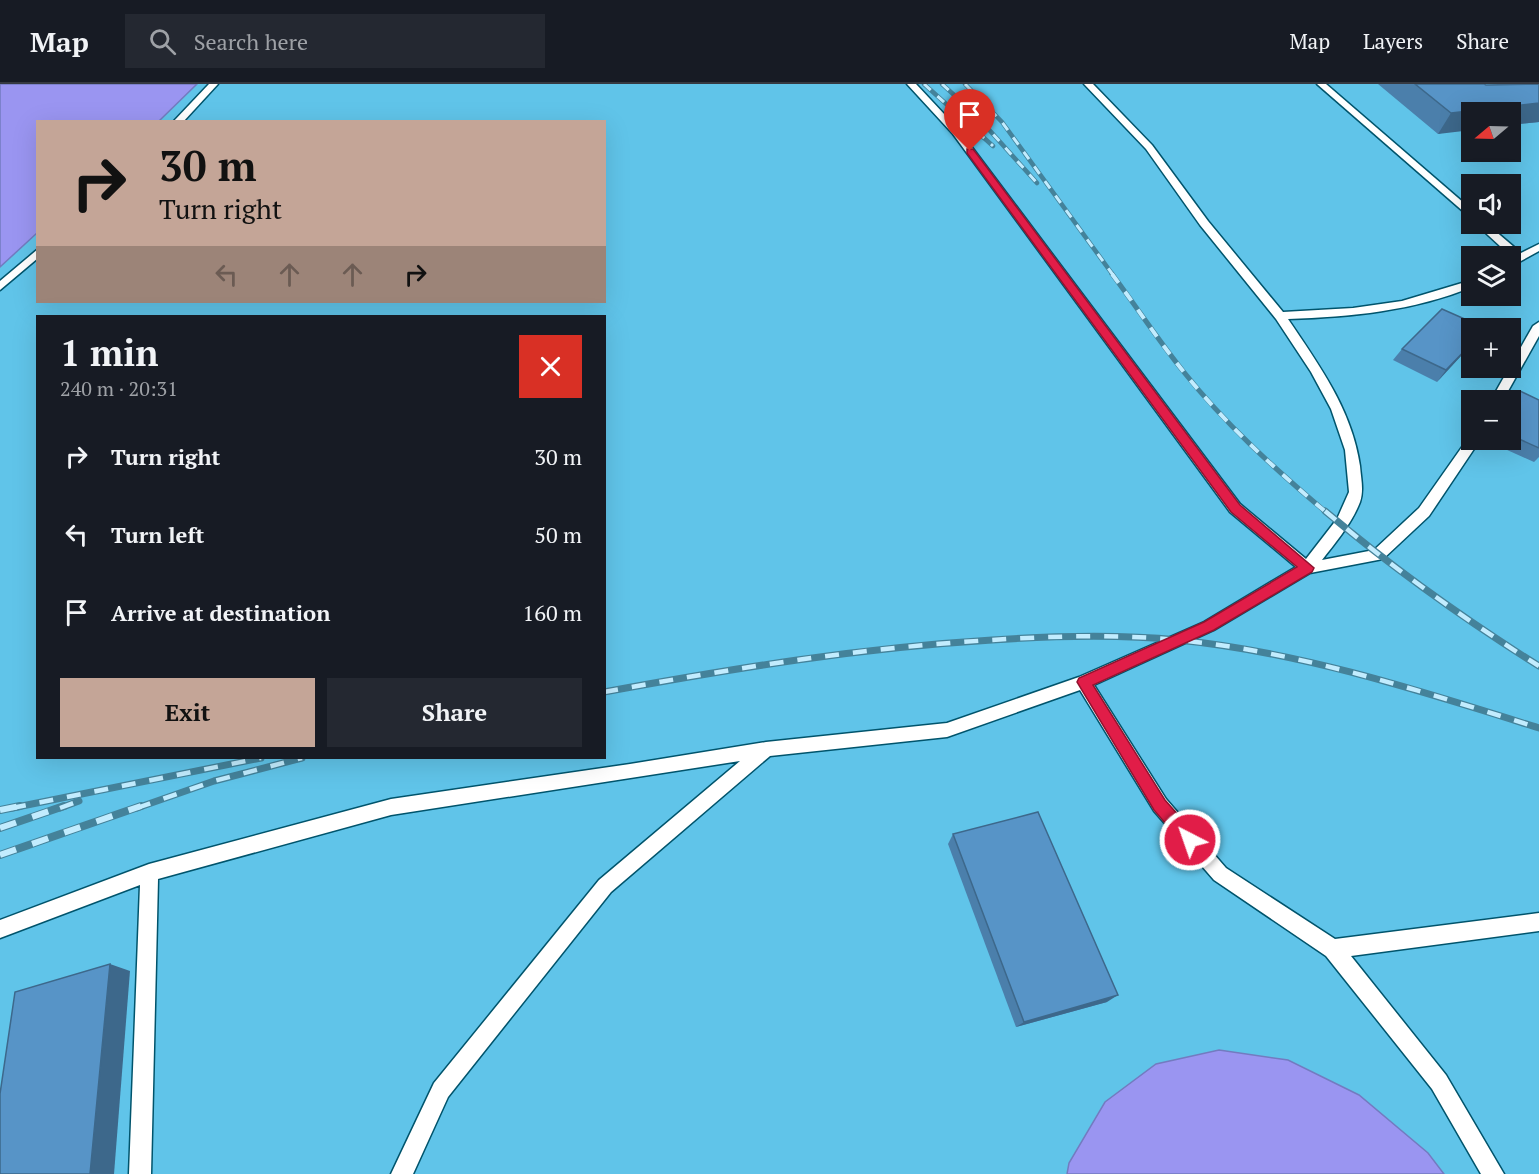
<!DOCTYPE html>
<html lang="en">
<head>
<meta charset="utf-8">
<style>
  body { margin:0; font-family:"PT Serif",serif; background:#242831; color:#f1f3f6; height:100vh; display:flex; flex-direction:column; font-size:22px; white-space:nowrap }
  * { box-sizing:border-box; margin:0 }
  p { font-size:20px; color:#9ea1a6 }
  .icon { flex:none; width:33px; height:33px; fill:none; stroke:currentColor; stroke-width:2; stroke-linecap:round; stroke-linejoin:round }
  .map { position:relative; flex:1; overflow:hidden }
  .drawer { position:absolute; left:36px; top:231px; width:570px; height:444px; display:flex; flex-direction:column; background:#171b24; border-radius:0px; box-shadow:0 6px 24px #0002 }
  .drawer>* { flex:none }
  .top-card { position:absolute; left:36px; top:36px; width:570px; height:183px; border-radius:0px; box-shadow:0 6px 24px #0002; background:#c4a597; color:#111; overflow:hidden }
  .needle { width:39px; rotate:251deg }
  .buttons { position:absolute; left:1461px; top:18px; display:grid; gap:12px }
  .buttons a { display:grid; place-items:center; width:60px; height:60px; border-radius:0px; background:#171b24; box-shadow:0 6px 24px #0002; font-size:30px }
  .pin { position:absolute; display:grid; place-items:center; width:51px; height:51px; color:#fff; margin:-62px -26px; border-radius:50% 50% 50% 0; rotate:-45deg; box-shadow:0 0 6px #0007 }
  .pin .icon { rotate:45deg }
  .me { position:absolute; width:66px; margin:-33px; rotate:319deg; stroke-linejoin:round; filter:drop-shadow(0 0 4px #0008) }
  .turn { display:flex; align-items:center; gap:21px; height:126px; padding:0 24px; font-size:27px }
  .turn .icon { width:78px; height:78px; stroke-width:2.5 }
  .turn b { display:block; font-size:42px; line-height:51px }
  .lanes { display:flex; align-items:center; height:57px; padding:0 24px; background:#0003; justify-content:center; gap:30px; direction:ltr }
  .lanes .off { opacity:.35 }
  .round { display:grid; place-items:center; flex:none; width:63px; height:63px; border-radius:0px; background:#242831 }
  .headline { display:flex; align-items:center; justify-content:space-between; height:102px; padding:0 24px }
  h1 { font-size:36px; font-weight:600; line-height:45px }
  .button { display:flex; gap:12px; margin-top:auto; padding:12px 24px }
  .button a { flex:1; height:69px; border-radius:0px; background:#c4a597; color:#111; font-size:24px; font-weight:600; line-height:69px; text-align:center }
  .button a+a { background:#242831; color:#f1f3f6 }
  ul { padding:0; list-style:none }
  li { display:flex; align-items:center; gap:18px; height:78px; padding:0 24px }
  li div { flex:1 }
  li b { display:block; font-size:22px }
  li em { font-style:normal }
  header { display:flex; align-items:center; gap:36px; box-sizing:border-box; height:84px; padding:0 30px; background:#171b24; border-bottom:2px solid #363941 }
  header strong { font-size:28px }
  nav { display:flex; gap:33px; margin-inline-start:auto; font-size:21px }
  .search { width:420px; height:54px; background:#242831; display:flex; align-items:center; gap:15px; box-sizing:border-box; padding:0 21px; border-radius:0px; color:#9ea1a6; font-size:22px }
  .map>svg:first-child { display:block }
  .built { fill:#60c4e9; fill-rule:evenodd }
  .water { fill:#9a95f1; stroke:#737bc0; stroke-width:1.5 }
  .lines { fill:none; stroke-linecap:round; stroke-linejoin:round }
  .lane-casing { stroke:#00546c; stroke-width:3 }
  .lane { fill:#fff; fill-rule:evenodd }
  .rail-far3-casing { stroke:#44829a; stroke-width:4.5 }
  .rail-far2-casing { stroke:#44829a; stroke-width:5 }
  .rail-far1-casing { stroke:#44829a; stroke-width:7 }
  .rail-casing { stroke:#44829a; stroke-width:8 }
  .rail-far3 { stroke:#c2ecfe; stroke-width:3; stroke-dasharray:9; stroke-linecap:butt }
  .rail-far2 { stroke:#c2ecfe; stroke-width:4; stroke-dasharray:11; stroke-linecap:butt }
  .rail-far1 { stroke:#c2ecfe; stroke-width:4.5; stroke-dasharray:14; stroke-linecap:butt }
  .rail { stroke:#c2ecfe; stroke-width:6; stroke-dasharray:17; stroke-linecap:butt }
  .wall { fill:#4b7fab }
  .shaded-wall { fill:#3d688b }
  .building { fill:#5794c7; stroke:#3d688b; stroke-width:1.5 }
  .route { fill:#e11d48; stroke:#92132f; stroke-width:1.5 }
</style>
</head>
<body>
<header>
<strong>Map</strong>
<div class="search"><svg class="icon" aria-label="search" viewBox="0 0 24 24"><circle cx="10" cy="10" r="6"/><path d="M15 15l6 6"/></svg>Search here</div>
<nav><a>Map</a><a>Layers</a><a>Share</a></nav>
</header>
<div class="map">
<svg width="1539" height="1090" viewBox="0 0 1539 1090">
  <rect width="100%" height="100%" fill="#78d2f5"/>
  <path class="built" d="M197,0H1539V1090H0V183L37,149L38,218H604V38L159,37ZM1472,28H1510V68H1472ZM1472,100H1510V140H1472ZM1472,172H1510V212H1472ZM38,232H604V674H38ZM1472,244H1510V284H1472ZM1472,316H1510V356H1472Z"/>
  <g class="water">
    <polygon points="0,0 197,0 159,37 38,38 37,149 0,183"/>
    <polygon points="1219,966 1288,976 1359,1011 1428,1069 1444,1090 1067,1090 1069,1079 1105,1018 1156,980"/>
  </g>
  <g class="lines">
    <g class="lane-casing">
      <g id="lane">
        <polygon points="209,0 218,0 183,38 173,38"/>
        <path d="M907,0H916L959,46L1240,420L1306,475L1337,435L1349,408L1345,366L1331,325L1311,288L1276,235L1200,141L1146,65L1084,0H1093L1152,61L1208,137L1283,228L1353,224L1402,217L1472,196V203C1413,227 1351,233 1288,235C1319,281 1352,326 1360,382C1361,395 1364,406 1360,418C1352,439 1336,458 1322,476L1374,466L1419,424L1469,353L1472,352V356H1480L1429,432L1383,475L1310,489L1214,546L1094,601L1166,715L1226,784L1335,855L1539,829V847L1351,872L1446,991L1504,1090H1481L1432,1005L1326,872L1214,796L1154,727L1080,606L947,653L770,672L611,808L448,1013L413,1090H391L434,999L599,796L740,677L391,731L158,795L151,1090H129L140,801L0,854V836L149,780L391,715L630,680L766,658L947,639L1079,593L1204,538L1296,483L1230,428L953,50Z"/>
        <polygon points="1317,0 1326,0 1472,126 1472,135"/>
        <polygon points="1476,140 1487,140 1521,169 1539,160 1539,167 1510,183 1510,175 1513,174"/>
        <polygon points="38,165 38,174 0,206 0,197"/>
        <polygon points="1539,238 1539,252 1503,316 1491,316 1533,242"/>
      </g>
    </g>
    <use href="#lane" class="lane"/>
    <g class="rail-far3-casing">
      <g id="rail-far3">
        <polyline points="924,0 993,62"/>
        <polyline points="942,0 974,29 1037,99"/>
        <polyline points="965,0 1002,38 1113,191"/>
      </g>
    </g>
    <g class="rail-far2-casing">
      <path id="rail-far2" d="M1112,190C1136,222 1158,256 1183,287C1225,340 1275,385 1327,429"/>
    </g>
    <g class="rail-far1-casing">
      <g id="rail-far1">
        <path d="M1325,427C1393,484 1464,535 1539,582"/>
        <path d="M604,608C735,584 859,564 992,556C1053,552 1116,550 1178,556C1301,568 1421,607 1539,644"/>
        <polyline points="12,724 261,674"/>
        <polyline points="60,724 79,717"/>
        <polyline points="137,724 214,697 302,674"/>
      </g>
    </g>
    <g class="rail-casing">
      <g id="rail">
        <polyline points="0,726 20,722"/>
        <polyline points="0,744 64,722"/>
        <polyline points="0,771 141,722"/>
      </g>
    </g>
    <use href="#rail-far3" class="rail-far3"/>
    <use href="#rail-far2" class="rail-far2"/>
    <use href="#rail-far1" class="rail-far1"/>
    <use href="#rail" class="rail"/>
  </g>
  <g class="wall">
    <polygon points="1378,0 1484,0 1486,1 1539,0 1539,38 1510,41 1510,28 1438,50"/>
    <polygon points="1472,260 1437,298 1393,276 1402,265"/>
    <polygon points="1520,307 1539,316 1539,373 1534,378 1485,356 1510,356 1510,317"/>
    <polygon points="953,750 1107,918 1016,943 948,760"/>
  </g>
  <g class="shaded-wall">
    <polygon points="1539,19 1539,38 1510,41 1510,28 1472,28 1472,46 1438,50 1451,29"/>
    <polygon points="1472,259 1472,260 1437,298 1446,286"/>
    <polygon points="110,880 130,887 114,1090 90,1090"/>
    <polygon points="1118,911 1107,918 1016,943 1024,938"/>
  </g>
  <g class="building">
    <polygon points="1415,0 1484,0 1486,1 1539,0 1539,19 1451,29"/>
    <polygon points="1442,225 1485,244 1472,244 1472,259 1446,286 1402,265"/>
    <polygon points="1520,307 1539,316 1539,364 1510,351 1510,322"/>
    <polygon points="1038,728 1118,911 1024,938 953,750"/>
    <polygon points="110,880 90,1090 0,1090 0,1010 15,908"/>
  </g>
  <polygon class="route" points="967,65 973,65 1240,421 1314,484 1312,488 1214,546 1093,601 1165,716 1195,750 1197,756 1195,761 1190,763 1184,761 1154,726 1077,598 1079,594 1204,538 1297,483 1231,428 967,69"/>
</svg>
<div class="buttons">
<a><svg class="needle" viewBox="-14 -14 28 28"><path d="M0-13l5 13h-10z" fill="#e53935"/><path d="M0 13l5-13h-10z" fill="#9ea1a6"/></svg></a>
<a><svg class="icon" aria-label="sound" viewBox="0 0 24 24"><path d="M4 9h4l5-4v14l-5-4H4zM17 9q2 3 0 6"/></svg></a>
<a><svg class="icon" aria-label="layers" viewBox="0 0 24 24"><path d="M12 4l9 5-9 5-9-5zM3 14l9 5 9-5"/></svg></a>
<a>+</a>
<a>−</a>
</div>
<div class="pin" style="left:970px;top:67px;background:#d93025"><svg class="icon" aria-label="arrive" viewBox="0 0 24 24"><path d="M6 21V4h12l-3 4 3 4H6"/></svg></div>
<svg class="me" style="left:1190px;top:756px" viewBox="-20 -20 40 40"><circle r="17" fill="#e11d48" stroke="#fff" stroke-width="3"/><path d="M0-11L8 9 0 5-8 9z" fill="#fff"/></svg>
<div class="top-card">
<div class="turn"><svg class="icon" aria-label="right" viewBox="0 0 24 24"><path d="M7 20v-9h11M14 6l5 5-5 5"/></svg><div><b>30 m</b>Turn right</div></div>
<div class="lanes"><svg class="icon off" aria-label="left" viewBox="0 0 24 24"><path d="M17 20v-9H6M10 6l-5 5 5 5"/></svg><svg class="icon off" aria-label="ahead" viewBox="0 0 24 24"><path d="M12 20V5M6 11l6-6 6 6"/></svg><svg class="icon off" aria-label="ahead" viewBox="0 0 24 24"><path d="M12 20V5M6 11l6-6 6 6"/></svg><svg class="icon" aria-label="right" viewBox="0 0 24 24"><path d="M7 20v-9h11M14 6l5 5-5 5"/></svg></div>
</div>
<section class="drawer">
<div class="headline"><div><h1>1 min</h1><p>240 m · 20:31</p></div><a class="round" style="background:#d93025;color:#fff"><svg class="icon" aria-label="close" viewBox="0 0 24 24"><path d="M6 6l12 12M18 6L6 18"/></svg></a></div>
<ul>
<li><svg class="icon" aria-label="right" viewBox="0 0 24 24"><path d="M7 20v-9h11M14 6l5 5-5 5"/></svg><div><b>Turn right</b></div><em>30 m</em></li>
<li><svg class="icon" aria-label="left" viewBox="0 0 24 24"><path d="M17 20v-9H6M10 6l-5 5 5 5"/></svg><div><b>Turn left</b></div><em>50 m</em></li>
<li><svg class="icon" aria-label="arrive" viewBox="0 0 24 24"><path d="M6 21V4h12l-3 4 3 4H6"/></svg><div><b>Arrive at destination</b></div><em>160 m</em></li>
</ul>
<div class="button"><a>Exit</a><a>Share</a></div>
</section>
</div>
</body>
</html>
